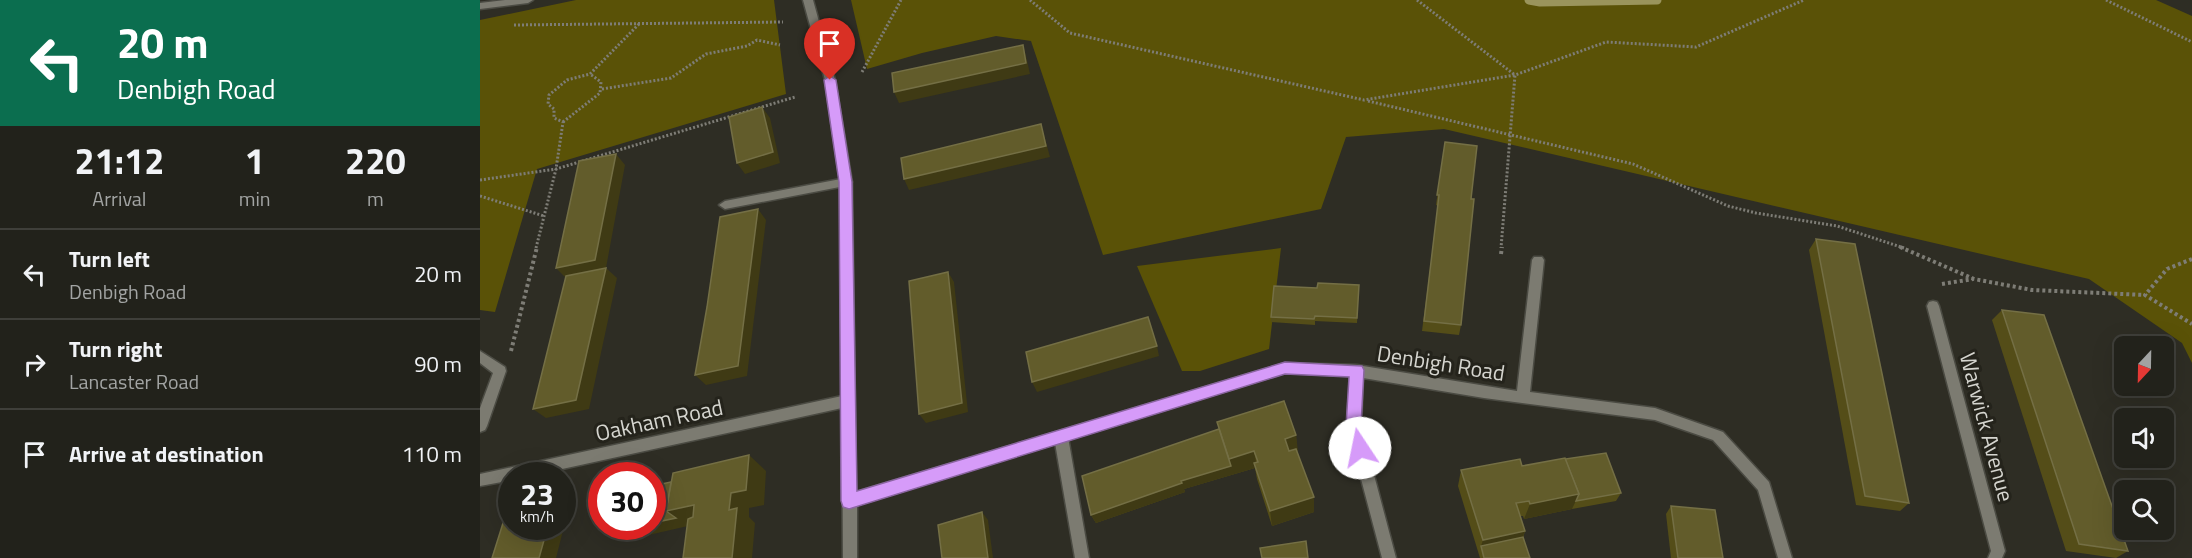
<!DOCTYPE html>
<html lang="en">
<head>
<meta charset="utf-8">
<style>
  body { margin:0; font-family:"Titillium Web",sans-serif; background:#2e2f28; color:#f1f3f6; height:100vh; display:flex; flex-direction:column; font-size:22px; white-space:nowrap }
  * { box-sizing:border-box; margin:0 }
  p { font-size:20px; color:#a2a4a3 }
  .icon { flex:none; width:33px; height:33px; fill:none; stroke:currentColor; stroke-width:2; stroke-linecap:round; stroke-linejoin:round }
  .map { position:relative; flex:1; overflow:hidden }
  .sheet { display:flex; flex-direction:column; background:#22221b; width:480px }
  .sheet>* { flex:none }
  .top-card { background:#0b6e4f; color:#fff; overflow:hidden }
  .needle { width:39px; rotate:202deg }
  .fabs { position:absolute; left:1634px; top:336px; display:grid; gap:12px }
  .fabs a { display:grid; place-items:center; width:60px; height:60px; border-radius:9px; background:#22221b; box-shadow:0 6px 24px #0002,0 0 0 2px #3f3f3a; font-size:30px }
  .speed { position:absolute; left:18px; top:462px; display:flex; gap:12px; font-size:30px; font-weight:700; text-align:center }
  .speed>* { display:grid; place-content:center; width:78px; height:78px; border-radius:50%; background:#22221b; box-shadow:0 6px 24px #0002,0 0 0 2px #3f3f3a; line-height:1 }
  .speed small { font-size:15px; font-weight:400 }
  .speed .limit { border:9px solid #d22; background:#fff; color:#111 }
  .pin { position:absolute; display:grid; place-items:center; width:51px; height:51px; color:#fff; margin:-62px -26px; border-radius:50% 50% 50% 0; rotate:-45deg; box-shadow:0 0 6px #0007 }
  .pin .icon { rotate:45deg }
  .me { position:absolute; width:66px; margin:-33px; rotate:349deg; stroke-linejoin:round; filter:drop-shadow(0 0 4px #0008) }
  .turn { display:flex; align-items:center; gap:21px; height:126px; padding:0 18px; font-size:27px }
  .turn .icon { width:78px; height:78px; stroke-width:2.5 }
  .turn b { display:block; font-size:42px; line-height:51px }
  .eta { display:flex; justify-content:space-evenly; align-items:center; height:102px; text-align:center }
  .eta b { font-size:36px; font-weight:700; line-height:42px }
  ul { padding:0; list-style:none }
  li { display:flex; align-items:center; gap:18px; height:90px; padding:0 18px; border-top:2px solid #3f3f3a }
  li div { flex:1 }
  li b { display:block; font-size:22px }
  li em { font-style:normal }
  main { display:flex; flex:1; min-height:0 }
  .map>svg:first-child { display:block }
  .green { fill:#5a5207 }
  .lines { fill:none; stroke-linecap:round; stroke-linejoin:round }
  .stream { stroke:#9a945c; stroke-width:9 }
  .lane-casing { stroke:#4b4b43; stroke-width:3 }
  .street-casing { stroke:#4b4b43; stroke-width:3 }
  .path-far1 { stroke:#7e7d76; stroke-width:3; stroke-dasharray:2 2; stroke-linecap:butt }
  .path { stroke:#7e7d76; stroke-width:4; stroke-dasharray:3 3; stroke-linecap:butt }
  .lane { fill:#7c7b71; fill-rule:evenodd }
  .street { fill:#7c7b71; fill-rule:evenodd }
  .wall { fill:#544d18 }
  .shaded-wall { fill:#3f3a14 }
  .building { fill:#625c2b; stroke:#746f45; stroke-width:1.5 }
  .route { fill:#d69bf9; stroke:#8b65a2; stroke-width:1.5 }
  .labels { text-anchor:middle; stroke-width:6; stroke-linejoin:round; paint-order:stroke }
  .street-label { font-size:22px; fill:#d5d5cf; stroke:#24231b }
</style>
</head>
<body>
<main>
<section class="sheet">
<div class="top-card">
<div class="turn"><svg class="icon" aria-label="left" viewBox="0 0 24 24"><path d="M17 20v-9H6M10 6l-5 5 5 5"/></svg><div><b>20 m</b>Denbigh Road</div></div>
</div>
<div class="eta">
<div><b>21:12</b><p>Arrival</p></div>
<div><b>1</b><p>min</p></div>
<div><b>220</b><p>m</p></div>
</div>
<ul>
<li><svg class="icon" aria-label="left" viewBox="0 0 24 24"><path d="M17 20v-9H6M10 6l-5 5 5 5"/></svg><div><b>Turn left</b><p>Denbigh Road</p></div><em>20 m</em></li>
<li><svg class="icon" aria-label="right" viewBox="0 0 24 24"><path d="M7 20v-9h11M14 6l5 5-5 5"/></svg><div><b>Turn right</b><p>Lancaster Road</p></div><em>90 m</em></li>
<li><svg class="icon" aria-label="arrive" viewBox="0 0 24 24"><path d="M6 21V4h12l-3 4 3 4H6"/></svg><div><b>Arrive at destination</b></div><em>110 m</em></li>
</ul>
</section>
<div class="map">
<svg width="1712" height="558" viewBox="0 0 1712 558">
  <rect width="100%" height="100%" fill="#2e2d24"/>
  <g class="green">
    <polygon points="96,0 294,0 306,94 57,169 15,312 0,310 0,20"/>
    <polygon points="371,0 1676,0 1712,16 1712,363 1702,343 1609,279 964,129 866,137 841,209 623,255 551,41 516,36 442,53 387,69"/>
    <polygon points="801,248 789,349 720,371 702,371 657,266"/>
  </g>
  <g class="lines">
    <polyline class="stream" points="1049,0 1060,2 1177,0"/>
    <g class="lane-casing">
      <g id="lane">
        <polygon points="366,178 370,179 372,182 370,185 245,209 239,205 245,201"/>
        <polygon points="581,431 586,433 588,437 609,558 595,558 574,437 576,433"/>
      </g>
    </g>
    <g class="street-casing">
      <g id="street">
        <polygon points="25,0 53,0 48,3 0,9 0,3"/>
        <polygon points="323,0 333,0 355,80 372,182 376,492 805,363 877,365 1037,391 1052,260 1054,257 1062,257 1064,260 1050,392 1175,408 1243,432 1289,482 1312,558 1298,558 1278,490 1233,440 1175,420 1004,398 883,378 881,426 916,558 902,558 867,426 870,376 805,373 377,505 377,558 363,558 362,408 50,476 32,476 32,480 0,486 0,474 362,396 360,182 345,80"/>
        <polygon points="1453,301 1457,302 1459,306 1525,551 1522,558 1508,558 1511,551 1447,306 1449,302"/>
        <polygon points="0,351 25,367 26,371 7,426 5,430 0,432 0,408 13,373 0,363"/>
      </g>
    </g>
    <g class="path-far1">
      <polyline points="550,0 590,33 884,100 1035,75 1126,42 1216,47 1324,0"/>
      <polyline points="937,0 1035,75 1021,248"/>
      <polyline points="1626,0 1712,42"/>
      <polyline points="34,25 303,22"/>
      <polyline points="382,72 421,0"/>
      <polyline points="122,89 191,78 226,54 267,46 277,40 300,45"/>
      <polyline points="888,101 1153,164 1248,206 1276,213 1357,226 1424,248"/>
      <polyline points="83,122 120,93 121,82 110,74"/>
      <polyline points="0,180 76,169 315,97"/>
      <polyline points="0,196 64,216"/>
      <polyline points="56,248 76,169 83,122 74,118 74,109 68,104 69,95 87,80 110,74 160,23"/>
    </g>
    <g class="path">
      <polyline points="1420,247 1494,279 1552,290 1665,295"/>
      <polyline points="1021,254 1022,247"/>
      <polyline points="1712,259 1687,269 1665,295 1712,324"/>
      <polyline points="1462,284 1493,279"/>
      <polyline points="31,351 57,247"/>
    </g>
    <use href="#lane" class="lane"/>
    <use href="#street" class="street"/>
  </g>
  <g class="wall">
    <polygon points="965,142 991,199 981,325 979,335 942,331 958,206 956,205"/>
    <polygon points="1336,239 1429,503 1420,511 1376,505 1329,250"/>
    <polygon points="879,285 877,323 835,321 835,325 791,322 791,317 837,288"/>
    <polygon points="1522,310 1648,551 1636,558 1586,551 1512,320"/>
    <polygon points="737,422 816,435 817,452 834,497 834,512 792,526 777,479 775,468 704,489 705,492 616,523 611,515 739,429"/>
    <polygon points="1042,466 1141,493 1136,501 1092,509 1044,519 1043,516 1040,516 1045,531 1043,538 1050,558 1000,558 978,486 981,470"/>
    <polygon points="1191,506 1243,558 1191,558 1186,514"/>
  </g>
  <g class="shaded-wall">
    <polygon points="543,45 546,56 550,74 419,103 414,92"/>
    <polygon points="282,107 290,118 300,163 265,174 257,163"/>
    <polygon points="561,124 570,157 429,190 424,179"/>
    <polygon points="136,154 145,165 126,268 137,278 109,409 66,418 53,409 87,279 76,268"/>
    <polygon points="278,209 286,220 267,376 226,385 215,375"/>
    <polygon points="468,272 474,282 488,412 446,423 439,414"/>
    <polygon points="677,346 679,356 557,392 552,382"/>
    <polygon points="816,435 818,451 806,455 805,439"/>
    <polygon points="774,451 777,467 774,463 775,468 704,489 705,492 616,523 611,515 701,481 751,466 749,459"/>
    <polygon points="269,455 286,471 284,505 269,508 269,517 275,523 272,558 252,558 249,510 251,493"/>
    <polygon points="1099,494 1092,509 1044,519 1050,504"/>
    <polygon points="834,497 834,512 792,526 790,511"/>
    <polygon points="214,505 234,520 160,537 148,529 159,526 172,526 172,523 186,511"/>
    <polygon points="502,512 508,520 513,558 508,558"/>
    <polygon points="82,516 86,519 76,558 59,558 68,526 82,526"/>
    <polygon points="1045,531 1040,545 1001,546 1003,540"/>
  </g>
  <g class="building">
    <polygon points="543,45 546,63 414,92 412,73"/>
    <polygon points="282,107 293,152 257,163 249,117"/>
    <polygon points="561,124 566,146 424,179 421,158"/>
    <polygon points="965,142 997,146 991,199 994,199 981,325 944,321 959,195 957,195"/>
    <polygon points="136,154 115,260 76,268 99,161"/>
    <polygon points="278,209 258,366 215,375 227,307 240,217"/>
    <polygon points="1336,239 1375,244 1429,503 1385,496"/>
    <polygon points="126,268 96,400 53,409 86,276"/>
    <polygon points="468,272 482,403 439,414 429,281"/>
    <polygon points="838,283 879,285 877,318 835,316 834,319 791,317 794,286 837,288"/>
    <polygon points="1522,310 1564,315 1648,551 1599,544"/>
    <polygon points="668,317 677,346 552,382 546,352"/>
    <polygon points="804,401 816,435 805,439 809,451 816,449 834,497 790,511 774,463 778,462 774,451 749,459 737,422"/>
    <polygon points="739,429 751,466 701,481 702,483 611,515 602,476"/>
    <polygon points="1126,453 1141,493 1096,501 1099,494 1085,459"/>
    <polygon points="269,455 266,490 251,493 249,510 257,508 252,558 203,558 208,519 213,517 214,505 186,511 193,473"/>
    <polygon points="1085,458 1099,494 1050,504 1049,501 1036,503 1045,531 1003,540 981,470 1040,459 1042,466"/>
    <polygon points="191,482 186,511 196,518 172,523 172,486"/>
    <polygon points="1191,506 1235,510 1243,558 1198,558"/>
    <polygon points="502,512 508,558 462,558 458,525"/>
    <polygon points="32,518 32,526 68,526 59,558 12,558 24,520"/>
    <polygon points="148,526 159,526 148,529"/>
    <polygon points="1043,537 1050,558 1004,558 1001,546"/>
    <polygon points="826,541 828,558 782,558 780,548"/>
  </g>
  <polygon class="route" points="350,76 356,80 372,182 377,491 805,362 882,366 884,370 881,426 887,448 885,453 880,455 874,453 866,426 869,377 805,374 369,509 363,507 361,501 359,182 344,80"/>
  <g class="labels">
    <g class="street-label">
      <text transform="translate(961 363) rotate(9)" y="8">Denbigh Road</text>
      <text transform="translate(179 420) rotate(-12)" y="8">Oakham Road</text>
      <text transform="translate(1507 427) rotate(75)" y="8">Warwick Avenue</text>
    </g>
  </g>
</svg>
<div class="fabs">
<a><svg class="needle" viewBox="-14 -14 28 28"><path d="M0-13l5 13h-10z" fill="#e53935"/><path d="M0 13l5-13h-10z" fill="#a2a4a3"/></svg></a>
<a><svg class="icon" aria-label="sound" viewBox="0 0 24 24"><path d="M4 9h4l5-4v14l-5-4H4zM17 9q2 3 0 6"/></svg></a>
<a><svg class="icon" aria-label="search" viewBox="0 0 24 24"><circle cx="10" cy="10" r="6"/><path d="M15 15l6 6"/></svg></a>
</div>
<div class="speed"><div>23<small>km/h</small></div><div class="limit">30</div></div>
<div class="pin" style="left:350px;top:80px;background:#d93025"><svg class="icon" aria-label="arrive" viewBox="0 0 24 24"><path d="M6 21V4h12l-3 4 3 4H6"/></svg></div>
<svg class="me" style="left:880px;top:448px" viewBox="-20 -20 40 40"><circle r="19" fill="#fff"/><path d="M0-13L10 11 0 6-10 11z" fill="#d69bf9"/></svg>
</div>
</main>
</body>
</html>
